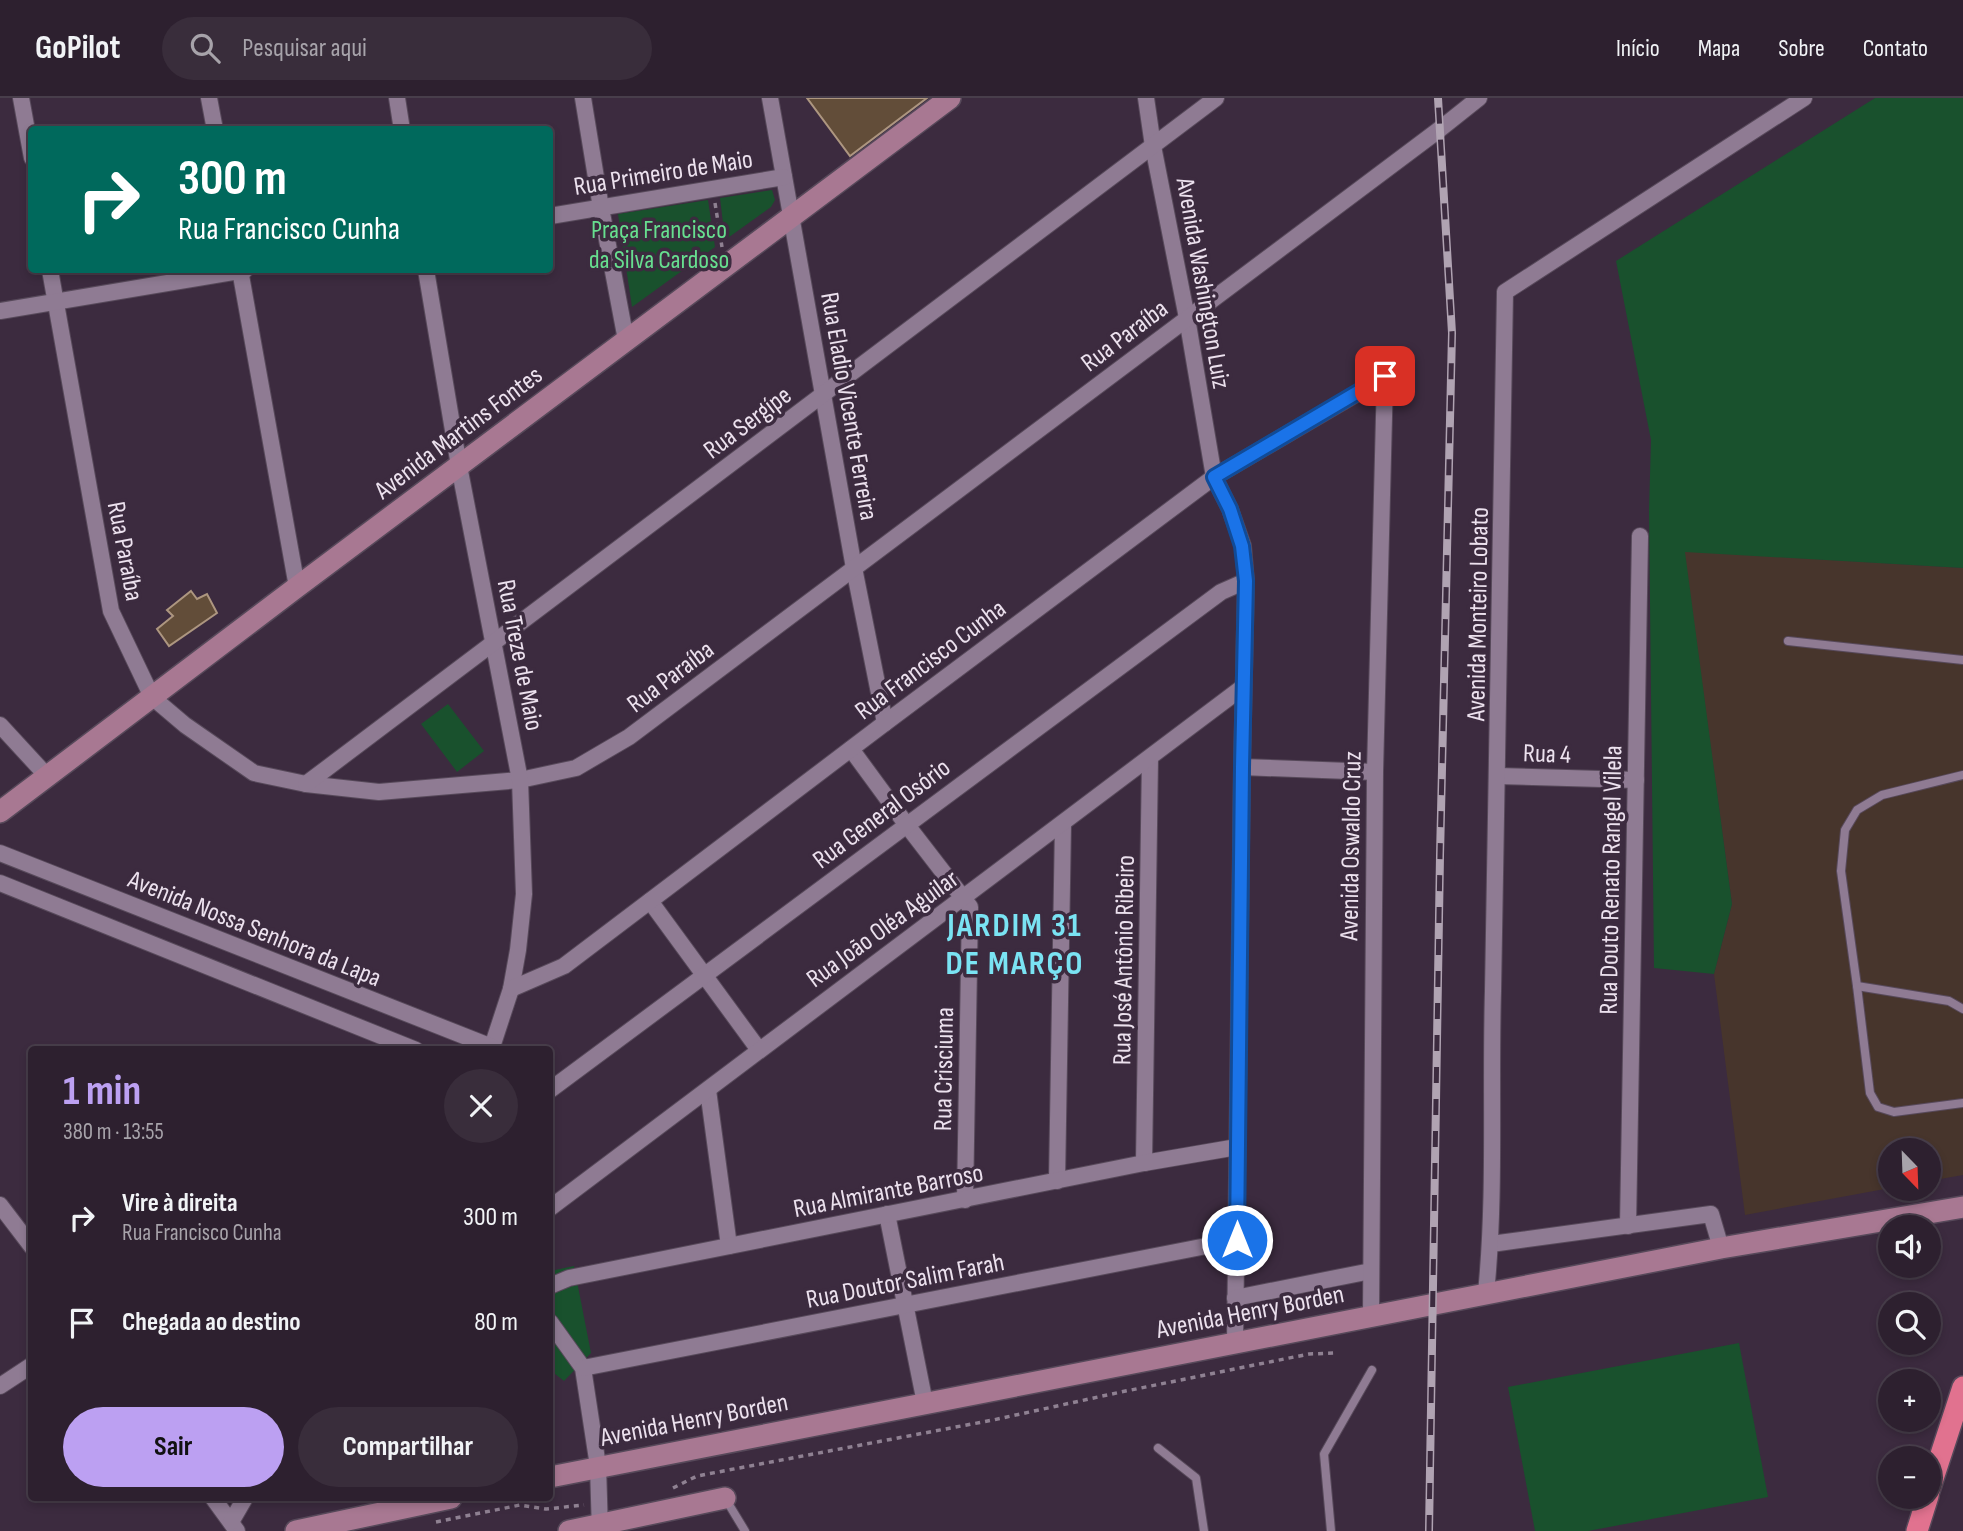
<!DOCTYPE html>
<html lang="pt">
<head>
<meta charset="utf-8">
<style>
  body { margin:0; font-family:"Sofia Sans Condensed",sans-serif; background:#392d3b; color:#f1f3f6; height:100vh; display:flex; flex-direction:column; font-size:26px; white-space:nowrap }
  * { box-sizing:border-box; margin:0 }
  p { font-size:23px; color:#a7a3aa }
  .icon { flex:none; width:38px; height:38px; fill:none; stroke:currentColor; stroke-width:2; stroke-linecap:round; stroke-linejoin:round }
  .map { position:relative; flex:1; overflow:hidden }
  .side { position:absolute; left:28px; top:948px; width:525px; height:455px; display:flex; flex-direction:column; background:#2d202f; border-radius:7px; box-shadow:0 4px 10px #0003,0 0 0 2px #483e4b }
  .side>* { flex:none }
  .banner { position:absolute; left:28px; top:28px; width:525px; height:147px; border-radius:7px; box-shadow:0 4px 10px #0003,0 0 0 2px #483e4b; background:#00695c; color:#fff; overflow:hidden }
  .needle { width:46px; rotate:157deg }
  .fabs { position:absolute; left:1878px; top:1040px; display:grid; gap:14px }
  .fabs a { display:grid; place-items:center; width:63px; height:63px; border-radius:50%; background:#2d202f; box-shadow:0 4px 10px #0003,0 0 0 2px #483e4b; font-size:35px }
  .pin { position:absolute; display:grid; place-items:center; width:60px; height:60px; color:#fff; margin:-30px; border-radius:14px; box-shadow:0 4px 10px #0006 }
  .me { position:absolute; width:77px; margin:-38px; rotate:0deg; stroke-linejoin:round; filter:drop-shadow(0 0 5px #0008) }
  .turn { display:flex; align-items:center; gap:24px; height:147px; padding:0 35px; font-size:32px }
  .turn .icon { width:91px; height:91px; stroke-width:2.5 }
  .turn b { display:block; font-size:49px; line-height:60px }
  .round { display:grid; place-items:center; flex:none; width:74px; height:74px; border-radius:37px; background:#392d3b }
  .head { display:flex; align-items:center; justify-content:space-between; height:119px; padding:0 35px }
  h1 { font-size:42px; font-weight:700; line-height:52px; color:#bca0f2 }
  .primary-button { display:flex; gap:14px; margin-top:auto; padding:14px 35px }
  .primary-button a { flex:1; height:80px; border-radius:42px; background:#bca0f2; color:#111; font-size:28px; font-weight:700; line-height:80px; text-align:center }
  .primary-button a+a { background:#392d3b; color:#f1f3f6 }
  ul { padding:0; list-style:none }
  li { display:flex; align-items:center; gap:21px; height:105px; padding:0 35px }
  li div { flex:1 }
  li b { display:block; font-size:26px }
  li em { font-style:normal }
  header { display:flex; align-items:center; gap:42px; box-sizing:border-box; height:98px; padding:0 35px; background:#2d202f; border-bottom:2px solid #483e4b }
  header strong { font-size:33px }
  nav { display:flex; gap:38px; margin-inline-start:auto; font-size:24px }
  .search { width:490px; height:63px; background:#392d3b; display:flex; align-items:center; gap:18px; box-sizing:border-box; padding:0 24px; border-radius:38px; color:#a7a3aa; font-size:26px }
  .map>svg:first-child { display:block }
  .industrial { fill:#47352c }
  .green { fill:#19512d }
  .building { fill:#624d39; stroke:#ad9680; stroke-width:2 }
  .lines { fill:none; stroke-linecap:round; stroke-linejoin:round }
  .lane-casing { stroke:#57495a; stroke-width:10 }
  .street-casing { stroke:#57495a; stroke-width:18 }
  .secondary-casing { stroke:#57495a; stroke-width:24 }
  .highway-casing { stroke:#57495a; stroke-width:24 }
  .path { stroke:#8f8192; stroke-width:3.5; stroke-dasharray:5 5; stroke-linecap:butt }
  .lane { stroke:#8f7b93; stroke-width:8 }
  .street { stroke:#8f7b93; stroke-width:16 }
  .secondary { stroke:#a87892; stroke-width:21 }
  .highway { stroke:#e1728f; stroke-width:21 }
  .rail-casing { stroke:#b0a3b2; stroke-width:8 }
  .rail { stroke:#3c2b3f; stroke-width:5; stroke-dasharray:16; stroke-linecap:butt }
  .route-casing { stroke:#114b97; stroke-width:18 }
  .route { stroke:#1a73e8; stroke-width:12 }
  .labels { text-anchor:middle; stroke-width:7; stroke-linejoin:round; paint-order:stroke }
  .street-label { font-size:26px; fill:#ece1ee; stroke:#3c2b3f }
  .park-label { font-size:26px; fill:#67de8f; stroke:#3c2b3f }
  .district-label { font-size:33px; font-weight:bold; letter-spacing:2px; fill:#7ae3f3; stroke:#3c2b3f }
</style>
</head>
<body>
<header>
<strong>GoPilot</strong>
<div class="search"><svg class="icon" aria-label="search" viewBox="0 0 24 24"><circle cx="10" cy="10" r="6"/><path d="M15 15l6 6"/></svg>Pesquisar aqui</div>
<nav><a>Início</a><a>Mapa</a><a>Sobre</a><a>Contato</a></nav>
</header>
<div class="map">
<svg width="1963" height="1433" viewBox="0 0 1963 1433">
  <rect width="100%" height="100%" fill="#3c2b3f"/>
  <polygon class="industrial" points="1684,453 1963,470 1963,1077 1929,1083 1928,1052 1890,1052 1890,1090 1745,1117 1714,876 1732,806"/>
  <g class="green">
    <polygon points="1875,0 1963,0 1963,470 1685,454 1732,806 1714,876 1654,870 1649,413 1651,342 1616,163"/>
    <polygon points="772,92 775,102 771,109 725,142 720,100"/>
    <polygon points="708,102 715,149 632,209 618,116"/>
    <polygon points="448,606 484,653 457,674 421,626"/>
    <polygon points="574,1168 591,1255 564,1283 550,1272 550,1173"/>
    <polygon points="1739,1245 1768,1399 1588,1433 1535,1433 1508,1289"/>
  </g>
  <g class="building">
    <polygon points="807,0 927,0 850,58"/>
    <polygon points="191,493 197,501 207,496 217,515 169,548 157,531 173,518 167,512"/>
  </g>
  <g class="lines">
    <g class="lane-casing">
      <g id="lane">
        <polyline points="1788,543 1963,562"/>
        <polyline points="1963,677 1882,697 1857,712 1845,732 1841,773 1857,888 1949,903 1963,911"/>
        <polyline points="1857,888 1870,995 1878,1009 1894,1014 1963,1005"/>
        <polyline points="1158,1350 1196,1380 1204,1433"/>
        <polyline points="725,1400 745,1433"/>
        <polyline points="1331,1433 1324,1356 1372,1272"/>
      </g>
    </g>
    <g class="street-casing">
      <g id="street">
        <polyline points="21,0 32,60"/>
        <polyline points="209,0 215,32"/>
        <polyline points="397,0 402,32"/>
        <polyline points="583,0 601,110 626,242"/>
        <polyline points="770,0 854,470 885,625"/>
        <polyline points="1146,0 1153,48 1187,220 1214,379 1230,411 1243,448 1246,483 1242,669 1235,1244"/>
        <polyline points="550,118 784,79"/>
        <polyline points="50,172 111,513 152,599 185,627 254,675 306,686 379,694 520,682 576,670 629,639 1440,31 1479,0"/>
        <polyline points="240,172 297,489"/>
        <polyline points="426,172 459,368 520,682 524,796 518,852 511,891 491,952"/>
        <polyline points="0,213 245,172"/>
        <polyline points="0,627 47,678"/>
        <polyline points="851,651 906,726 970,809 965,1102"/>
        <polyline points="1242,669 1375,674"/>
        <polyline points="1498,678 1636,682"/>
        <polyline points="306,686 1216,0"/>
        <polyline points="0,755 492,949"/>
        <polyline points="0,785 416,952"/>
        <polyline points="650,803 759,952"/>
        <polyline points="511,891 564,868 885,625 1214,379 1385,279"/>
        <polyline points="550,992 1221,494 1246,483"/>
        <polyline points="708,992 729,1148"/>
        <polyline points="1144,1065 1150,660"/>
        <polyline points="1057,1083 1063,726"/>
        <polyline points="0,1107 32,1149"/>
        <polyline points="550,1110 1243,589"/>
        <polyline points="887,1116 925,1305"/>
        <polyline points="1628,1128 1640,438"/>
        <polyline points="1491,1146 1711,1116 1721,1150"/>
        <polyline points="550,1188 569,1180 1144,1065 1237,1049"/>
        <path d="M1486,1195C1496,1095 1490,994 1493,893C1499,660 1503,427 1505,194L1804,0"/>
        <polyline points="1235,1200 1371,1173"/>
        <polyline points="1371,1218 1375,674 1385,279"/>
        <polyline points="550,1224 583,1270 598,1368 600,1433"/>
        <polyline points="583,1270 1237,1142"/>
        <polyline points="0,1288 32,1267"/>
        <polyline points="213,1400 237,1433"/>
        <polyline points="231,1424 245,1400"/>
      </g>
    </g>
    <g class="secondary-casing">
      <g id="secondary">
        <polyline points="0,714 297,489 950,0"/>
        <polyline points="550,1379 1721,1150 1963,1109"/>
        <polyline points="296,1433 451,1400"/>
        <polyline points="569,1433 725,1400"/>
      </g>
    </g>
    <g class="highway-casing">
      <g id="highway">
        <polyline points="1928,1396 1963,1289"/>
        <polyline points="1917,1433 1928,1398"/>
      </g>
    </g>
    <g class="path">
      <polyline points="715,105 722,149"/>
      <polyline points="673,1390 697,1378 993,1322 1121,1294 1309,1256 1335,1255"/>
      <polyline points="436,1424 520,1407 546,1411 584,1407"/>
    </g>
    <use href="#lane" class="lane"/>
    <use href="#street" class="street"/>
    <use href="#secondary" class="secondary"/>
    <use href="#highway" class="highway"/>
    <g class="rail-casing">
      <polyline id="rail" points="1429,1433 1440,758 1452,235 1438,0"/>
    </g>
    <use href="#rail" class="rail"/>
  </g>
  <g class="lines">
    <g class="route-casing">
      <polyline id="route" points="1237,1142 1242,669 1246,483 1242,448 1230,411 1214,379 1385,278"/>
    </g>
    <use href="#route" class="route"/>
  </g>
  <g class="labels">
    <g class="street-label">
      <text transform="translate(663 74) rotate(-9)" y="9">Rua Primeiro de Maio</text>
      <text transform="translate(1204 185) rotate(80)" y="9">Avenida Washington Luiz</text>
      <text transform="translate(1124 237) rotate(-37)" y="9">Rua Paraíba</text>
      <text transform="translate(850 308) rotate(80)" y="9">Rua Eladio Vicente Ferreira</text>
      <text transform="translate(747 324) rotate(-37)" y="9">Rua Sergípe</text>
      <text transform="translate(458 334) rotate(-37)" y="9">Avenida Martins Fontes</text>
      <text transform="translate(126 453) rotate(79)" y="9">Rua Paraíba</text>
      <text transform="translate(1477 516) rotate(-89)" y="9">Avenida Monteiro Lobato</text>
      <text transform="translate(521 557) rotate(79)" y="9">Rua Treze de Maio</text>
      <text transform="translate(930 561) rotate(-37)" y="9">Rua Francisco Cunha</text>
      <text transform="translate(670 578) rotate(-37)" y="9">Rua Paraíba</text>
      <text transform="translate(1547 655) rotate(2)" y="9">Rua 4</text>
      <text transform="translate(881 715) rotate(-37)" y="9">Rua General Osório</text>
      <text transform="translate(1350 748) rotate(-89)" y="9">Avenida Oswaldo Cruz</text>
      <text transform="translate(1610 782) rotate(-89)" y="9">Rua Douto Renato Rangel Vilela</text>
      <text transform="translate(255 830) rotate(22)" y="9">Avenida Nossa Senhora da Lapa</text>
      <text transform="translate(882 830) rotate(-36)" y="9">Rua João Oléa Aguilar</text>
      <text transform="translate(1123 862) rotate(-89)" y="9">Rua José Antônio Ribeiro</text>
      <text transform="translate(943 971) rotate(-89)" y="9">Rua Crisciuma</text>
      <text transform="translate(888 1092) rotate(-11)" y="9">Rua Almirante Barroso</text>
      <text transform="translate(905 1182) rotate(-11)" y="9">Rua Doutor Salim Farah</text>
      <text transform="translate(1250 1213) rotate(-11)" y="9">Avenida Henry Borden</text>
      <text transform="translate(694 1321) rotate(-11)" y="9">Avenida Henry Borden</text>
    </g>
    <g class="park-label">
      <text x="659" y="140">Praça Francisco<tspan x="659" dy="30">da Silva Cardoso</tspan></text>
    </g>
    <g class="district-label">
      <text x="1015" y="838">JARDIM 31<tspan x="1015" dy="38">DE MARÇO</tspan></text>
    </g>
  </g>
</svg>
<div class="fabs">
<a><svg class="needle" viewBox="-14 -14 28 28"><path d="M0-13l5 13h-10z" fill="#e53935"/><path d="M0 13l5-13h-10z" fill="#a7a3aa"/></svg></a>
<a><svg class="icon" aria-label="sound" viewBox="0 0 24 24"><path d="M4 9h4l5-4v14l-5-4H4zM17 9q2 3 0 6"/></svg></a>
<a><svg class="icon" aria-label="search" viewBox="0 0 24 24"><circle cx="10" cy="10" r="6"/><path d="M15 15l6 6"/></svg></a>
<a>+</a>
<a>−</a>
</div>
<div class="pin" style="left:1385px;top:278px;background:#d93025"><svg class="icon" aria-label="arrive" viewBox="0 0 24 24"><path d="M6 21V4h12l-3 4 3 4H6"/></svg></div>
<svg class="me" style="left:1237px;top:1142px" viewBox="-20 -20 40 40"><circle r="17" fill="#1a73e8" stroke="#fff" stroke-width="3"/><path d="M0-11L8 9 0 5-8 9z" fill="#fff"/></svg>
<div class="banner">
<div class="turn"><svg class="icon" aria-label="right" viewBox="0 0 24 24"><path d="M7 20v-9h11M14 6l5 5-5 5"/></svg><div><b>300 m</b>Rua Francisco Cunha</div></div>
</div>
<section class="side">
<div class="head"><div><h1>1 min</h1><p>380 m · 13:55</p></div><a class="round"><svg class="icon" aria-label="close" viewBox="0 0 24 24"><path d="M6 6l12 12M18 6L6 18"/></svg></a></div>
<ul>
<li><svg class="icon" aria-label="right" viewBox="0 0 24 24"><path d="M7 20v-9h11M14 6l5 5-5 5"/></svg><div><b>Vire à direita</b><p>Rua Francisco Cunha</p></div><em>300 m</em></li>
<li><svg class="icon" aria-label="arrive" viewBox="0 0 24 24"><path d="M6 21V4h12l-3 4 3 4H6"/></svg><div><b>Chegada ao destino</b></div><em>80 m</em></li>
</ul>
<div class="primary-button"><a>Sair</a><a>Compartilhar</a></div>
</section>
</div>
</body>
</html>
